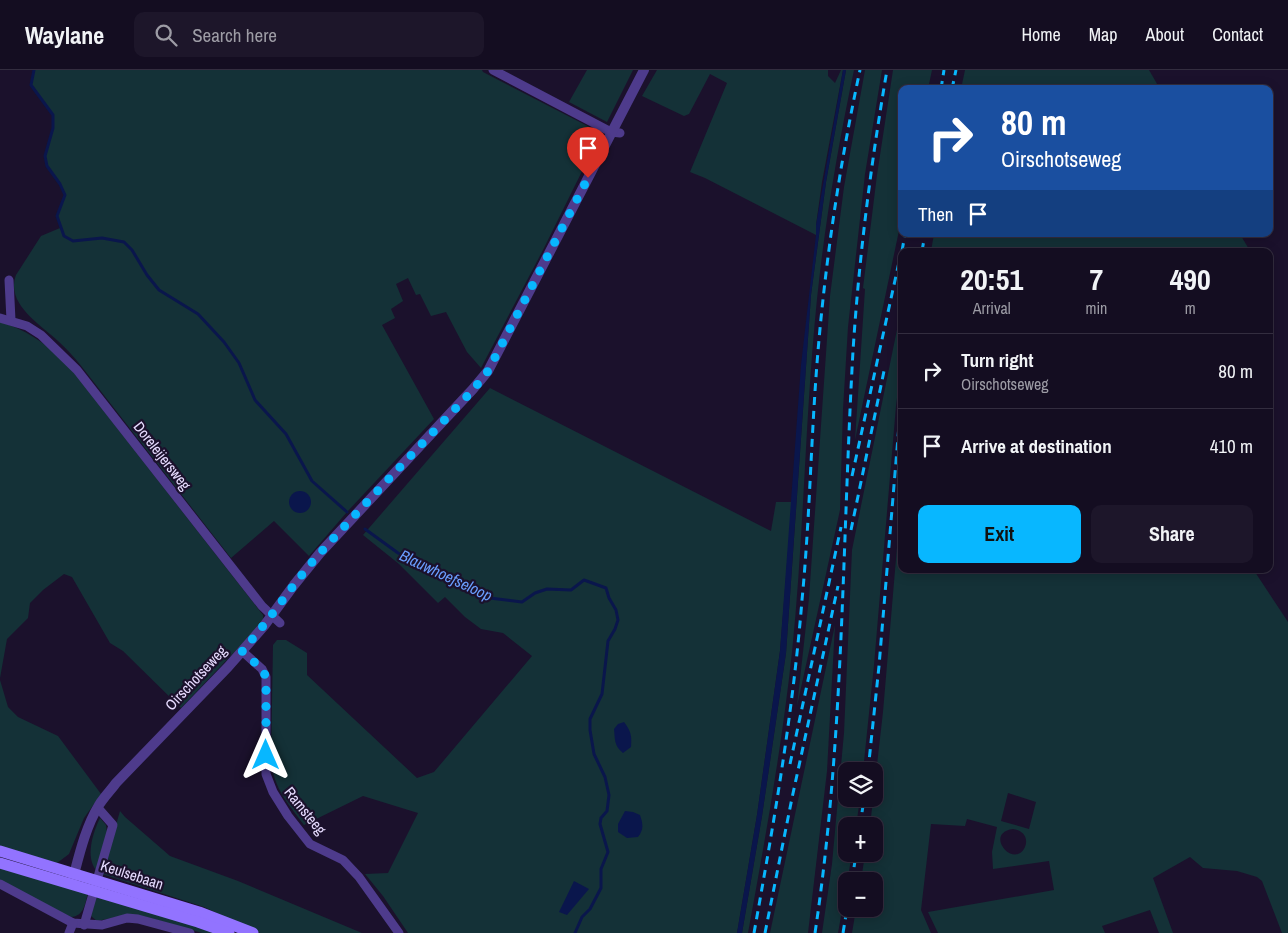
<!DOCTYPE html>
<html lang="en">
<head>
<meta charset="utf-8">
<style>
  body { margin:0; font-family:"Archivo Narrow",sans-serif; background:#1d162a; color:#f1f3f6; height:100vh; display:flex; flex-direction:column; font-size:19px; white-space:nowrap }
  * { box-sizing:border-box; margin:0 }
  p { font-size:16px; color:#9d9ca5 }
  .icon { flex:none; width:28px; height:28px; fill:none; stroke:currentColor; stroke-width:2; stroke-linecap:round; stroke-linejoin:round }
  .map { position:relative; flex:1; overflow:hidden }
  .drawer { position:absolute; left:898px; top:178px; width:375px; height:325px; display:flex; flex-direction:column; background:#140d21; border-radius:10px; box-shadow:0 2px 12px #0003,0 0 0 1px #332d3f }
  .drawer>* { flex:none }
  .guide { position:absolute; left:898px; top:15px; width:375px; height:152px; border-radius:10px; box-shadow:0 2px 12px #0003,0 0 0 1px #332d3f; background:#1a4fa0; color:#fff; overflow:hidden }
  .fabs { position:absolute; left:838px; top:692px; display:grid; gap:10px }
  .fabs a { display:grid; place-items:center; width:45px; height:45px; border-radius:10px; background:#140d21; box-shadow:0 2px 12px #0003,0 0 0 1px #332d3f; font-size:25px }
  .pin { position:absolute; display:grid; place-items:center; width:42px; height:42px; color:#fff; margin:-51px -21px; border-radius:50% 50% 50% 0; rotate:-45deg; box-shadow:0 0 5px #0007 }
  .pin .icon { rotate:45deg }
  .me { position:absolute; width:55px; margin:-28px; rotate:0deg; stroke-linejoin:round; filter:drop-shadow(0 0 4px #0008) }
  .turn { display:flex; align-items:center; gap:18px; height:105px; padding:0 20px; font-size:22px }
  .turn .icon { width:65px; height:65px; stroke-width:2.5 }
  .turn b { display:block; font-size:35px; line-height:42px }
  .then { display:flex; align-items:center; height:48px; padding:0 20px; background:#0003; gap:10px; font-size:19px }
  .eta { display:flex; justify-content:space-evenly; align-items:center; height:85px; text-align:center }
  .eta b { font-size:30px; font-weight:700; line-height:35px }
  .primary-button { display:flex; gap:10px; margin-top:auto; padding:10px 20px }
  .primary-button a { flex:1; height:58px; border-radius:10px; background:#08b7ff; color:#111; font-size:20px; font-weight:700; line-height:58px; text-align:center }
  .primary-button a+a { background:#1d162a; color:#f1f3f6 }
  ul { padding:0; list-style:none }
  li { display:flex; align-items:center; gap:15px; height:75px; padding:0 20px; border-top:1px solid #332d3f }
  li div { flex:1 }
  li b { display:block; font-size:19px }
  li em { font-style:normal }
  header { display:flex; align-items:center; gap:30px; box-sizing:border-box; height:70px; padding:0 25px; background:#140d21; border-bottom:1px solid #332d3f }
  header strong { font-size:24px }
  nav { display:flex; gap:28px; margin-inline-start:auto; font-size:18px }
  .search { width:350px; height:45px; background:#1d162a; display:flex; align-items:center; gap:12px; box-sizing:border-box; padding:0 18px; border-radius:10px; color:#9d9ca5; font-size:19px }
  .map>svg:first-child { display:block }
  .green { fill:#143137; fill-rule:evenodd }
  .water { fill:#0a164c }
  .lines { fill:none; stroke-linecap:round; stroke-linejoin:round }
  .stream { stroke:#0a164c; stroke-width:3 }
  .minor { stroke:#4e3b8c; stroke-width:9 }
  .tertiary { stroke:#4e3b8c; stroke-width:10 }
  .secondary { stroke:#9273ff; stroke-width:11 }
  .rail { stroke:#08b7ff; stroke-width:3; stroke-dasharray:8 6; stroke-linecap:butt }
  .route { stroke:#08b7ff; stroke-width:9; stroke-dasharray:0 16.2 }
  .labels { text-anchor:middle; stroke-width:4.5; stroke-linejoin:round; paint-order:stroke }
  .street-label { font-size:15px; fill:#e7dcff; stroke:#1b112c }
  .water-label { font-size:16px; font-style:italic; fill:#6a9eff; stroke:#1b112c }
</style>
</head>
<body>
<header>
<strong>Waylane</strong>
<div class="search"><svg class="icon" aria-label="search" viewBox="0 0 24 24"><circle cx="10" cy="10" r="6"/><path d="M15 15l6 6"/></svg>Search here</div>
<nav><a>Home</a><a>Map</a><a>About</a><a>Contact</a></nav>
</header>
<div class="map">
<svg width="1288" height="863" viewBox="0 0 1288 863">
  <rect width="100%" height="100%" fill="#1b112c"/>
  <g class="green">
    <path d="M34,0H482L483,2L601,63L544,178L481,298L467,282L446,242L431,246L420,224L416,225L408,208L396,214L403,231L391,239L395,248L382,255L434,349L347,442L309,486L274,451L231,488L82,297C75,288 67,279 58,271C41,255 5,234 16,205L41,166L60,158L57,146L65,125L60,114L48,97L45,86L53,58V45L31,15Z"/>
    <polygon points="587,0 633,0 607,52 569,32"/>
    <polygon points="657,0 828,0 828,6 835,13 841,0 843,0 822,112 816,155 816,165 705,108 690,102 727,13 710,4 689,44 684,46 642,26"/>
    <path d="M846,0H854C838,76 825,152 817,229C805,346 804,465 792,582C782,676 765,770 748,863H742L762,746L786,583L811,225L826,112Z"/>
    <polygon points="865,0 882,0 865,104 848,257 843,339 840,440 797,636 809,528 830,226 844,117"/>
    <polygon points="893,0 932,0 928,19 901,19 901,151 855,370 865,219 863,218 877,105"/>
    <polygon points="965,0 1149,0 1160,19 961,19"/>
    <polygon points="934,164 1240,164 1250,181 931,181"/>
    <polygon points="901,240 901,296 896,336 874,595 863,701 846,701 846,729 860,729 856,756 846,756 846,784 852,784 838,863 822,863 832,794 844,663 852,480"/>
    <path d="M0,252C25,259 44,273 64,290L263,545V551L260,555L181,638L123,581L110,573L72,507L64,504L43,520L30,533L28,548L7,569L0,608Z"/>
    <path d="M490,318L771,461L776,432H792L780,581L757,745L737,863H408L383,826L365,804L388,803L418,743L363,726L304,755C287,732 274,719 271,690L273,575L277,570H286L307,583V605L417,708L434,702L532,586L503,563L481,559L465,547L445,527L438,533L399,494L363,465Z"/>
    <path d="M901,430V499H1253L1288,552V863H1282L1262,811L1257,807L1237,801L1203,798L1190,787L1153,808L1173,863H1159L1150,840L1102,856L1105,863H938L928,842L1054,820L1049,791L993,799L992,782L997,757L967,749L965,756L931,754L921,840L931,863H852L856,839H874V811H861L865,784H874V756H870L883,642ZM1008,723L1036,732L1029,759L1001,751ZM1013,759C1022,760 1029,767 1025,777C1014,800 983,763 1013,759Z"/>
    <polygon points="835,555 827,701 808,863 770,863"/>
    <polygon points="0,610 8,637 18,647 58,666 101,724 84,748 69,784 57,793 0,776"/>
    <polygon points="120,741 125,747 170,786 238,811 362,863 260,863 204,837 102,804"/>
    <path d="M100,748L106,755L107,762L96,800C85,787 93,762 100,748Z"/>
    <path d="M0,797L88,823C85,834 84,846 71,847L0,813Z"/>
    <polygon points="94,825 220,863 202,863 147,847 131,844 97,851 91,846"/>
  </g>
  <g class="water">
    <polygon points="843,0 846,0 826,112 811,225 786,583 762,746 742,863 737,863 757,745 780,581 801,295 816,165 816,155"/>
    <circle cx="300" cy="432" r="11"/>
    <path d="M624,652C631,661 632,666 631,677L623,683C614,676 615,669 614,659L618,654Z"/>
    <path d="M625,741L633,742L640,745C643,754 644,759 638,767L627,768L618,762V754Z"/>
    <polygon points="574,811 589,819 567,845 559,842"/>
  </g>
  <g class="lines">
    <g class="stream">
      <polyline points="34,0 31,15 53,45 53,58 45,86 47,96 60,114 65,125 57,146 64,166 73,171 102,168 124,172 132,180 147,205 159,220 198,244 224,272 239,293 255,330 286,364 312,411 347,442"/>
      <polyline points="365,459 398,483 436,502 453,507 477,523 490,528 522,532 535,523 547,519 571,520 584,510 606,518 609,528 616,540 618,550 615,559 608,571 602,624 590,649 590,660 594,684 605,707 609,725 607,741 601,748 600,754 608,782 601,799 601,818 590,839 582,847 575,863"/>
    </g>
    <g class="minor">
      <polyline points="493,0 611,62 620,63"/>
      <polyline points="9,210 11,250"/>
      <polyline points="0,248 27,256 41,265 77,300 262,536 280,553"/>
      <polyline points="242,581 262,599 266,607 266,704 273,722 288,746 310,774 343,790 359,807 399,863"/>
      <polyline points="0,814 73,853 102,855 127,848 138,849 190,863"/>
      <polyline points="84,855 113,755 98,738"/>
      <polyline points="69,863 73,853"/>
    </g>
    <path class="tertiary" d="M72,812C79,786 85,758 99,735C104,727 111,720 116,713L228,597L264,556L294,515L320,483L473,319L488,301L644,0"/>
    <g class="secondary">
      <polyline points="0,781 199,842 253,863"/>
      <polyline points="0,793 198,852 229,863"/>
    </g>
    <g class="rail">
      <polyline points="941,19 944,0"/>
      <polyline points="952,19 956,0"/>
      <polyline points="902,181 905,164"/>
      <polyline points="922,181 925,164"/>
      <polyline points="852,406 901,183"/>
      <polyline points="851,460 884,301"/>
      <polyline points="790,694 841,457"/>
      <polyline points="868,701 879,596 901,331"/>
      <polyline points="860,756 864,729"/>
      <polyline points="852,811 856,784"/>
      <path d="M754,863C774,752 793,642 802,530C810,447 811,364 818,281C826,187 840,93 860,0"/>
      <polyline points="765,863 792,728 838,516"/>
      <path d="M815,863C844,670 842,475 853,281C859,187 871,93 887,0"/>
      <polyline points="843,863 847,839"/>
    </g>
  </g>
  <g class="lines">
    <path class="route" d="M266,685V607L262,599L242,581C271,549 293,513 321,482C371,427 422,374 473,320L488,301L588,108"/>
  </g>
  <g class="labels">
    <g class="street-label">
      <text transform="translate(162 386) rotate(52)" y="5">Doreleijersweg</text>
      <text transform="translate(196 608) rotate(-47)" y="5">Oirschotseweg</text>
      <text transform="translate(305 741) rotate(51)" y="5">Ramsteeg</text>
      <text transform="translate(132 805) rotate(18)" y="5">Keulsebaan</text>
    </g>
    <g class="water-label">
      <text transform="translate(446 505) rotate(25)" y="6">Blauwhoefseloop</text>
    </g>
  </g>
</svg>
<div class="fabs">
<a><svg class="icon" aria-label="layers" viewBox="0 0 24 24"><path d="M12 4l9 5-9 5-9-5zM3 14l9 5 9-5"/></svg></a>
<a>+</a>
<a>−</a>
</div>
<div class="pin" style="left:588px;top:108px;background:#d93025"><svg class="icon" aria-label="arrive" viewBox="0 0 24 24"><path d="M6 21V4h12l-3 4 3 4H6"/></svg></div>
<svg class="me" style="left:266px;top:685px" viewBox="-20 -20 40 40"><path d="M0-17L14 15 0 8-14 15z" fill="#08b7ff" stroke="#fff" stroke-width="4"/></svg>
<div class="guide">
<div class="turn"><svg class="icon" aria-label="right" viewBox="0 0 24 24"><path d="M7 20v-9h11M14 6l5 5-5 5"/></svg><div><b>80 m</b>Oirschotseweg</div></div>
<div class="then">Then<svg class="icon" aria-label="arrive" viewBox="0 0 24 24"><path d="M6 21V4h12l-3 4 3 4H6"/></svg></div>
</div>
<section class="drawer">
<div class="eta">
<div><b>20:51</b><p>Arrival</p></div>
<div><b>7</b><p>min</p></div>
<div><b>490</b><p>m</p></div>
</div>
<ul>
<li><svg class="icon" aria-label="right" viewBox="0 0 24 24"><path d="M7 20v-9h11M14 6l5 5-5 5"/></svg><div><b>Turn right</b><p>Oirschotseweg</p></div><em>80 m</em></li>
<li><svg class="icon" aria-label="arrive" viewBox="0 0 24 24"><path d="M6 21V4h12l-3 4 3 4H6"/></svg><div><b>Arrive at destination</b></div><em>410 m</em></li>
</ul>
<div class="primary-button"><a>Exit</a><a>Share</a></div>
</section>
</div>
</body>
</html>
